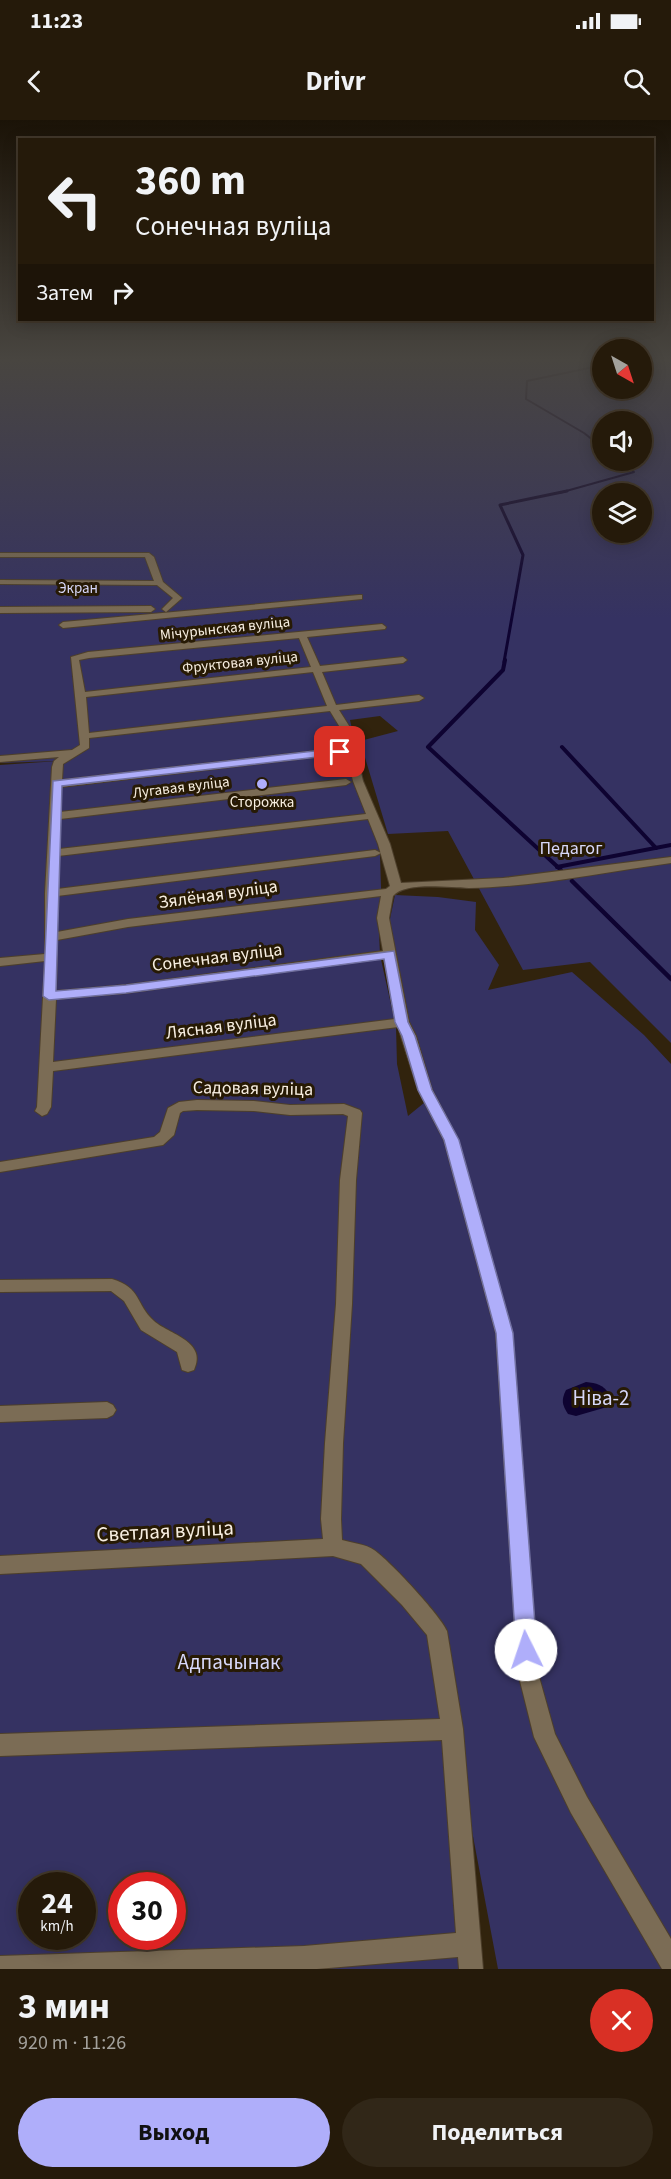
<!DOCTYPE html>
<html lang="ru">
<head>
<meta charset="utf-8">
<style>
  body { margin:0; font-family:"Source Sans 3",sans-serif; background:#312718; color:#f1f3f6; height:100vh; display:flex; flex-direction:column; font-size:22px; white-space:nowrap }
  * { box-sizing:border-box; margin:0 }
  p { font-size:20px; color:#a3a19c }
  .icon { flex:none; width:33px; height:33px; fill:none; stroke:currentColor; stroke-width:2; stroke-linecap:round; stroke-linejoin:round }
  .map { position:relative; height:1849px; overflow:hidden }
  .side { display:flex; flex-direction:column; background:#251a0a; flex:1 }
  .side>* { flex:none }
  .hud { position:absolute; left:18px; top:18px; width:636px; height:183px; border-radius:0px; box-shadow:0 3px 15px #0003,0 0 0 2px #42382b; background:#251a0a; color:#f1f3f6; overflow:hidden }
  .needle { width:39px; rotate:141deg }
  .tools { position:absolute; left:592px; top:219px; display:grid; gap:12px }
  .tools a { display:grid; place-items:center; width:60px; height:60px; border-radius:50%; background:#251a0a; box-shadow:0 3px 15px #0003,0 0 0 2px #42382b; font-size:30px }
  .speed { position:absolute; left:18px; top:1752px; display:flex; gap:12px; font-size:30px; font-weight:700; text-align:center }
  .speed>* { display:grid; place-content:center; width:78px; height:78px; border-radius:50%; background:#251a0a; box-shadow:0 3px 15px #0003,0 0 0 2px #42382b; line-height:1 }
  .speed small { font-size:15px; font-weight:400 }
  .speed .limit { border:9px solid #d22; background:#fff; color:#111 }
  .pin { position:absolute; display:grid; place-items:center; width:51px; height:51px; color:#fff; margin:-26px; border-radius:12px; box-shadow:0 3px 9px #0006 }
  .me { position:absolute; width:66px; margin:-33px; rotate:356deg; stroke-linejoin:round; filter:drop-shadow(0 0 4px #0008) }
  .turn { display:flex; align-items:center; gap:21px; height:126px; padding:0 18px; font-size:27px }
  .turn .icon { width:78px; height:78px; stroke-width:2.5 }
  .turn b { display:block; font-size:42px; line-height:51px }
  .then { display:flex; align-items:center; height:57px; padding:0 18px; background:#0003; gap:12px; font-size:22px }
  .round { display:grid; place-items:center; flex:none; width:63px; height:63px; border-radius:32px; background:#312718 }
  .overview { display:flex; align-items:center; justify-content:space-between; height:102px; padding:0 18px }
  h1 { font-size:36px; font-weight:700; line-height:45px }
  .cta { display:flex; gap:12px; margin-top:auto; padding:12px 18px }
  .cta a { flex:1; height:69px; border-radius:36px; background:#afaefa; color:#111; font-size:24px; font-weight:700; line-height:69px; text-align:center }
  .cta a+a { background:#312718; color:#f1f3f6 }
  .status { display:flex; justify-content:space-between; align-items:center; height:42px; padding:0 30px; background:#251a0a; direction:ltr }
  .status svg { height:16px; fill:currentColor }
  header { display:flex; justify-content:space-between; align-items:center; height:78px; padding:0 18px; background:#251a0a; font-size:27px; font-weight:700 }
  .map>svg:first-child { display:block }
  .green { fill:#353262; fill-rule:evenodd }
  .water { fill:#0e0331 }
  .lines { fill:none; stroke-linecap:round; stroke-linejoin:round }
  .stream-far3 { stroke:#0e0331; stroke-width:2 }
  .stream-far2 { stroke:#0e0331; stroke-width:3 }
  .stream-far1 { stroke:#0e0331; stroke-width:4 }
  .stream { stroke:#0e0331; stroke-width:4.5 }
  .street-casing { stroke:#4d3f2b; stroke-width:2 }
  .street { fill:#7b6c55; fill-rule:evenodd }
  .route { fill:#afaefa; stroke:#7271a2; stroke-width:1.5 }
  .poi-dot { fill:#afaefa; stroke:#271a04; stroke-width:2 }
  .labels { text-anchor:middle; stroke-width:6; stroke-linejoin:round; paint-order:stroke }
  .far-park-label { font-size:15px; fill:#d7d8fa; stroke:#271a04 }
  .far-street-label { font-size:15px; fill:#f7eee1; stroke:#271a04 }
  .far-poi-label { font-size:15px; fill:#f7eee1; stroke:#271a04 }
  .park-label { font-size:18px; fill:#d7d8fa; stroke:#271a04 }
  .street-label { font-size:18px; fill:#f7eee1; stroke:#271a04 }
  .near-park-label { font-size:21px; fill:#d7d8fa; stroke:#271a04 }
  .near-street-label { font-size:21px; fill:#f7eee1; stroke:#271a04 }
</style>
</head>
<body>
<div class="status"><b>11:23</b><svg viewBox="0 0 49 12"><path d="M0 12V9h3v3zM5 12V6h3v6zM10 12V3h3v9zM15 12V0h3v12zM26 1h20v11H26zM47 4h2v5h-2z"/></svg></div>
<header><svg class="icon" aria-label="back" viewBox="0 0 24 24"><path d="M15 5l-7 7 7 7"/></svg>Drivr<svg class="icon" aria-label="search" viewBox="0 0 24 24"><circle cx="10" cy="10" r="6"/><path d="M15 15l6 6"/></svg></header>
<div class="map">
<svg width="671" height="1849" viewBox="0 0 671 1849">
  <rect width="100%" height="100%" fill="#31230d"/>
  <path class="green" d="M0,240H603V268H642V240H671V923L590,842L523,850L448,711L388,714L360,621L398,611L380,596L350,600L380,735L383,832L395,775L438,777L476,782L475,810L499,845L488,870L572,852L644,915L671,944V1849H498L472,1711L482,1849H0V645L58,641L0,643ZM603,302H642V340H603ZM603,374H642V412H603ZM378,790L383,836L430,978L408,996L397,944L396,907L380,835ZM32,1766H82V1816H32ZM122,1766H172V1816H122Z"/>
  <path class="water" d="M586,1262C596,1263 604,1265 609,1274L607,1287L576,1296L568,1294C562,1285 561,1280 566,1270Z"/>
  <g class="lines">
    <g class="stream-far3">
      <polyline points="642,241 654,240"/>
      <polyline points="603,245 527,261 526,279 584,313 603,328"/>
      <polyline points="559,373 634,352 619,340"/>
    </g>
    <polyline class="stream-far2" points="504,542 523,435 500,385 567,371"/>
    <g class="stream-far1">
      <polyline points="505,540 503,550 428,627 561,750"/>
      <polyline points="562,627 656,728"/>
      <polyline points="557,747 671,725"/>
    </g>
    <polyline class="stream" points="572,761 671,859"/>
    <g class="street-casing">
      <g id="street">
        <polygon points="0,433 149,433 154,437 163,462 182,478 166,492 162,489 173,478 157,465 0,464 0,460 154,461 145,437 0,437"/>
        <polygon points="359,475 362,475 362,479 63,508 59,505 63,502"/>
        <polygon points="0,487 151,486 155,489 151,492 0,493"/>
        <path d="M382,504L386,507L385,509L307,517L320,546L403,537L407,540L403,543L322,552L336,585L419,575L424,578L419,581L339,590L351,609L363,661L390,724L401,763L503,758L671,737V743C604,752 536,767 469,768C450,768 406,761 393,776L389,798L409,902L416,916L432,970L458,1020L512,1213L538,1553L555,1614L587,1677L671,1819V1849H662L571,1693L534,1617L518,1553L496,1213L444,1020L418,970L398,907L53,951L51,987L47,994L42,996L35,991L37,987L45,841L0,846V838L45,834V773L52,647L54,641L59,637L0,642V636L72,630L80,625L71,537L88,532ZM299,518L311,547L85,572L79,540L89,538ZM313,552L327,586L89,613L86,577ZM330,591L341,609L353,661L366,694L59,729L60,699L346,665L351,662L346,659L60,692L61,667L341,634L346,631L341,628L62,660L63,644L89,628V618ZM368,699L378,724L390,766L386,769L128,799L57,812V776L375,736L381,733L375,730L57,769L58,736ZM381,776L377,798L383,831L126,865L56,871L57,820L128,807ZM384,838L395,899L53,942L56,879L126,873Z"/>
        <path d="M197,980L254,981L290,985L344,984L360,990L362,993L356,1060L352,1184L343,1323L341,1399L342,1420C352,1423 366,1424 374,1430C389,1440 440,1495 447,1511L463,1609L483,1849H459L458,1837L317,1849H0V1836L304,1826L456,1813L442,1620L0,1636V1614L440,1599L427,1515L402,1485L361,1444L333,1436L0,1454V1436L323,1419L321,1399L325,1323L336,1184L340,1060L348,996L343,994L290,995L254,991L197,990L183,991L180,993L174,1015L163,1025L0,1052V1042L154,1017L160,1012L168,988L179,982Z"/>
        <path d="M112,1159C142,1168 135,1184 154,1201C168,1214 208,1221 194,1250L188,1252L182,1250L177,1232L141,1210L124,1181L111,1171L0,1172V1160Z"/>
        <polygon points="107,1282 113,1285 116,1290 113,1295 107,1298 0,1302 0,1286"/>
      </g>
    </g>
    <use href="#street" class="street"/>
  </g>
  <linearGradient id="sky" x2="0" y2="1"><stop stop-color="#1b1307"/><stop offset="0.48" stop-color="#484540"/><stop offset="1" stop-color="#484540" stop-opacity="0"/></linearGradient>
  <rect width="671" height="499" fill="url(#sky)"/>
  <polygon class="route" points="340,628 344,629 344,634 62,666 56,871 126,865 394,831 408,902 415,916 432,970 459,1020 513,1213 537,1530 534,1537 526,1540 519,1537 516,1530 496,1213 444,1020 418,970 402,916 395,902 384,839 126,873 49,880 43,876 53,661"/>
  <circle class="poi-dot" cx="262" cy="664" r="6"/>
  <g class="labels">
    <g class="far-park-label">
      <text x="78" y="473">Экран</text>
    </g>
    <g class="far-street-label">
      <text transform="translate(225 508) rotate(-6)" y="5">Мічурынская вуліца</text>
      <text transform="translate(240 542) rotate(-6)" y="5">Фруктовая вуліца</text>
      <text transform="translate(181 667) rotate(-7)" y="5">Лугавая вуліца</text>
    </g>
    <g class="far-poi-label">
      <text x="262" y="687">Сторожка</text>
    </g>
    <g class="park-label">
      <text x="571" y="734">Педагог</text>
    </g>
    <g class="street-label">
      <text transform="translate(218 774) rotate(-8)" y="6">Зялёная вуліца</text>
      <text transform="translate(217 837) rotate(-7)" y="6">Сонечная вуліца</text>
      <text transform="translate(221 906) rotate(-7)" y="6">Лясная вуліца</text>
      <text transform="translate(253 968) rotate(1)" y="6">Садовая вуліца</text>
    </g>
    <g class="near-park-label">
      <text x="601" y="1285">Ніва-2</text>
      <text x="229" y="1549">Адпачынак</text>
    </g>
    <g class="near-street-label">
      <text transform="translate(165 1411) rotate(-3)" y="7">Светлая вуліца</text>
    </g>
  </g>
</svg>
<div class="tools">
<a><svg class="needle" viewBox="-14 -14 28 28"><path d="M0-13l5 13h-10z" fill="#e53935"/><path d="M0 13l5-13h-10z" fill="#a3a19c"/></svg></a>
<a><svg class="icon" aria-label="sound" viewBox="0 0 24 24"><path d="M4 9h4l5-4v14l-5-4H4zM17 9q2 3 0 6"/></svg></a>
<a><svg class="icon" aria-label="layers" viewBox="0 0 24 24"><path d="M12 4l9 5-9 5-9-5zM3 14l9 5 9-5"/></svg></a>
</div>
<div class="speed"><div>24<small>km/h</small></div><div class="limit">30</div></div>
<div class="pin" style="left:340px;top:632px;background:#d93025"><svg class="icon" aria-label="arrive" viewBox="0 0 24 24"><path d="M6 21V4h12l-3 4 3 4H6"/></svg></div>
<svg class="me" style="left:526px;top:1530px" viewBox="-20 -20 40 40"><circle r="19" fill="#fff"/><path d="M0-13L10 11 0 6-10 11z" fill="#afaefa"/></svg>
<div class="hud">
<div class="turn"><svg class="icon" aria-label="left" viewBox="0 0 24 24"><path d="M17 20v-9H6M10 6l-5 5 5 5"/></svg><div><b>360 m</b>Сонечная вуліца</div></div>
<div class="then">Затем<svg class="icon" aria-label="right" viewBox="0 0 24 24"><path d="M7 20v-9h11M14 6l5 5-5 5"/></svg></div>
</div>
</div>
<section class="side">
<div class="overview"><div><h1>3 мин</h1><p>920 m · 11:26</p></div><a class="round" style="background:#d93025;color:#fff"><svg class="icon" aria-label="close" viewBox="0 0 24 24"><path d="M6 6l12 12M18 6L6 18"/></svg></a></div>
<div class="cta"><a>Выход</a><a>Поделиться</a></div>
</section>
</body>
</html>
